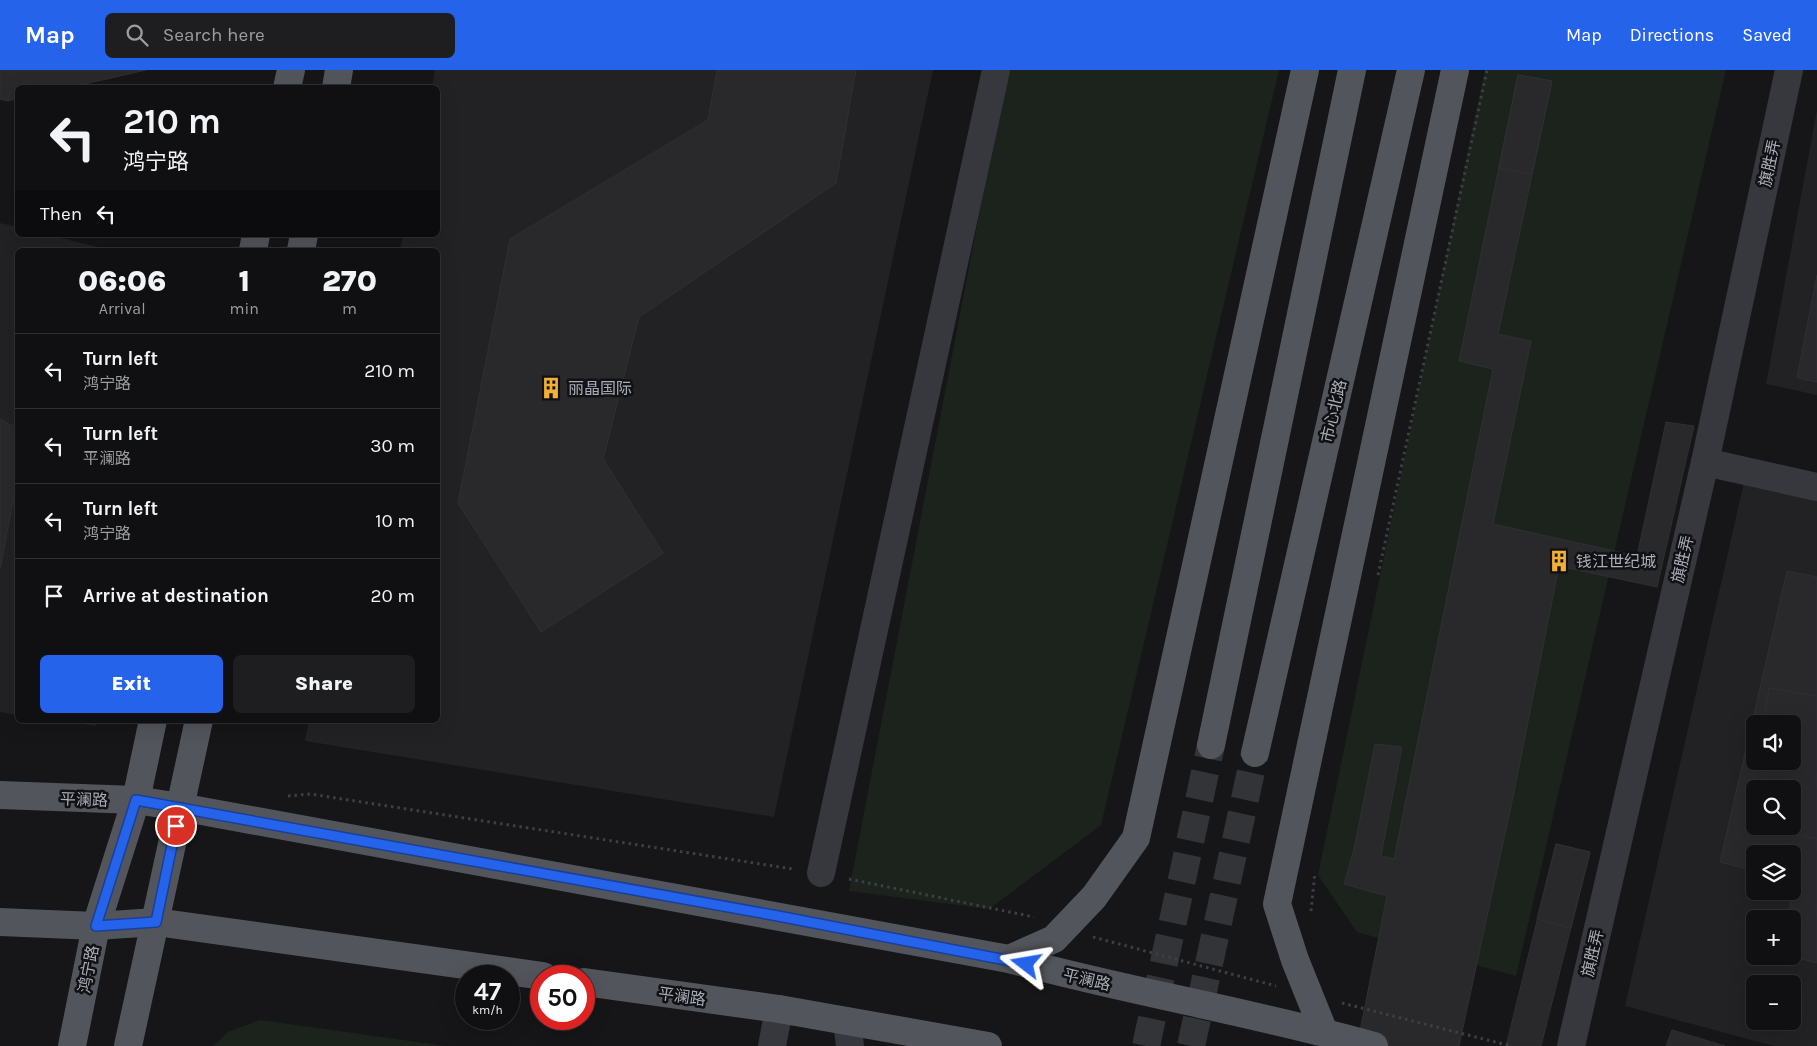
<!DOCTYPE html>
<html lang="en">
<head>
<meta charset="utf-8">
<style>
  body { margin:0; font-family:Karla,"Noto Sans SC",sans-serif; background:#1e1e20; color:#f1f3f6; height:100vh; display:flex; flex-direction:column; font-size:19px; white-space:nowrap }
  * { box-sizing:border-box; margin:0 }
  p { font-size:16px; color:#9c9d9f }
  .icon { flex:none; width:28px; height:28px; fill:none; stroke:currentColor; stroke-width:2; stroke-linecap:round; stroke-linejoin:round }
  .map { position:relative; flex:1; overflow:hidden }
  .drawer { position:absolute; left:15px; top:178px; width:425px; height:475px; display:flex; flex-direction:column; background:#101012; border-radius:8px; box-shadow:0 5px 20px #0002,0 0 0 1px #303032 }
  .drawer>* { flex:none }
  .hud { position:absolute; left:15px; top:15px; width:425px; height:152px; border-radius:8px; box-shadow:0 5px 20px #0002,0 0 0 1px #303032; background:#101012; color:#f1f3f6; overflow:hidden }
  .fabs { position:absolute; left:1746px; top:645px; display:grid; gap:10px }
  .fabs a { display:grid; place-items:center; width:55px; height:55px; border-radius:8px; background:#101012; box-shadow:0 5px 20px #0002,0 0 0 1px #303032; font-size:25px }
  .speed { position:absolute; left:455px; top:895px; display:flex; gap:10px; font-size:25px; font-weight:700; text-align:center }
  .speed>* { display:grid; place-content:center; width:65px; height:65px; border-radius:50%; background:#101012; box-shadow:0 5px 20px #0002,0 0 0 1px #303032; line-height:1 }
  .speed small { font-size:12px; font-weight:400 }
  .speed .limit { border:8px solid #d22; background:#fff; color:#111 }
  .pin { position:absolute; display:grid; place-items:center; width:42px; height:42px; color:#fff; margin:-21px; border:2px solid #fff; border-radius:50%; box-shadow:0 1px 5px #0007 }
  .me { position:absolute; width:55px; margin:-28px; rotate:284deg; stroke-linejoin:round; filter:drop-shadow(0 0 4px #0008) }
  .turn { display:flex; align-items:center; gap:18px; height:105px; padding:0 25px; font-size:22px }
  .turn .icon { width:65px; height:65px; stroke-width:2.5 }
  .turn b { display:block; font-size:35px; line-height:42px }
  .then { display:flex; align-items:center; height:48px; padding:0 25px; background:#0003; gap:10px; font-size:19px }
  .eta { display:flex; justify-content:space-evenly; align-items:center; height:85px; text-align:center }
  .eta b { font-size:30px; font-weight:800; line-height:35px }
  .action { display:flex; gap:10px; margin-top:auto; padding:10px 25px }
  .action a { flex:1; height:58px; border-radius:8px; background:#2563eb; color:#fff; font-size:20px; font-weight:800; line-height:58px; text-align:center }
  .action a+a { background:#1e1e20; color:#f1f3f6 }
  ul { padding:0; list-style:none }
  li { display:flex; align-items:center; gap:15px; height:75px; padding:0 25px; border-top:1px solid #303032 }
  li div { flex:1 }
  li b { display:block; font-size:19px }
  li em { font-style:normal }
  header { display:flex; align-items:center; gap:30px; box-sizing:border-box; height:70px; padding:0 25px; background:#2563eb; color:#fff }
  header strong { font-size:24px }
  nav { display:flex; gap:28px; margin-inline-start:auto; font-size:18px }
  .search { width:350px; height:45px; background:#1e1e20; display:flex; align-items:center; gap:12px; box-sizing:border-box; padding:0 18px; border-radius:8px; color:#9c9d9f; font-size:19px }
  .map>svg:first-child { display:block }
  .built { fill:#222225; fill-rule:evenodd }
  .green { fill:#1c231d }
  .building { fill:#29292c; stroke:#303034; fill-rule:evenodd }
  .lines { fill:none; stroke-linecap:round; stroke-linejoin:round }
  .major-tunnel { stroke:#333438; stroke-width:28; stroke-dasharray:28 14; stroke-linecap:butt }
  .path { stroke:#3d3f44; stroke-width:3; stroke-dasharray:2.5 4; stroke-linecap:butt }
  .minor { stroke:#37383d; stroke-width:28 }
  .major { stroke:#53555c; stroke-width:28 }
  .route-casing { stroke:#184099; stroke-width:12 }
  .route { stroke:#2563eb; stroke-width:9 }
  .labels { text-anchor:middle; stroke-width:5; stroke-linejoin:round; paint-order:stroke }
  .street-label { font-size:16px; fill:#a8adb8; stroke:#111113 }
  .poi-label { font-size:16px; fill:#a8adb8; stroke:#111113; text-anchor:start }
</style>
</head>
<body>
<header>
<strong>Map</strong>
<div class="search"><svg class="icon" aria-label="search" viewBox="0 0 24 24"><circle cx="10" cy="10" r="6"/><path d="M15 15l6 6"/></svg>Search here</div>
<nav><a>Map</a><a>Directions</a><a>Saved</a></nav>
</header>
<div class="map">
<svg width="1817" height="976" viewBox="0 0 1817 976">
  <rect width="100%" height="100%" fill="#161618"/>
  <g class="built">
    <polygon points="435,0 933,0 774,747 305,671 309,650 438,650 438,180 400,180 403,165 438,165 438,18 432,17"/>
    <polygon points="1817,40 1817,325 1766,314"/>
    <polygon points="0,153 17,157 18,165 49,165 109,180 18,180 17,645 0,642"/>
    <path d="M1749,390L1817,405V976H1774L1625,936ZM1755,654H1792V691H1755ZM1755,719H1792V756H1755ZM1755,784H1792V821H1755ZM1755,849H1792V886H1755ZM1755,914H1792V951H1755Z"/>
    <polygon points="55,650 97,650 96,656"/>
  </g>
  <g class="green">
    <polygon points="1007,0 1279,0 1101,755 989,839 849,821"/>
    <polygon points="1485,0 1726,0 1516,906 1357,862 1318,805"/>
    <polygon points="260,950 446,976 213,976 228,962"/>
  </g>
  <g class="building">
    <polygon points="0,0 146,0 67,18 18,18 18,28 8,31 0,29"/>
    <polygon points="717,0 856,0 836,113 639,247 603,389 663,483 541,562 458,433 510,169 708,50"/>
    <polygon points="1518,5 1552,11 1498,264 1531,271 1493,454 1637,486 1666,352 1694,356 1657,517 1559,496 1514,722 1459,976 1357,976 1387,826 1344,814 1354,779 1375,674 1402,677 1381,786 1394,789 1493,299 1459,291"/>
    <polygon points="1518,5 1552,11 1532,104 1499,98"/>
    <polygon points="1817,205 1817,312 1797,308"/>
    <polygon points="0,349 18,359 18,406 0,499"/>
    <path d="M1787,501L1817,507V893L1790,886H1792V849H1788L1794,812L1792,811V784H1755V801L1720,792ZM1755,654H1792V691H1755ZM1755,719H1792V756H1755Z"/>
    <path d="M1769,618L1817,626V769L1746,756L1757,691H1792V654H1763ZM1755,719H1792V756H1755Z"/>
    <polygon points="1556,774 1590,782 1541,976 1506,976"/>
    <polygon points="1556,774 1590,782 1571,858 1537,849"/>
    <polygon points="1672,960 1725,976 1666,976"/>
  </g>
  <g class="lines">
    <g class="major-tunnel">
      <polyline points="1146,976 1211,675"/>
      <polyline points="1191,976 1255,683"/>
    </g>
    <g class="path">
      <polyline points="1378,505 1487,0"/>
      <polyline points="288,726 310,724 793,799"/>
      <polyline points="849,809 1034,847"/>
      <polyline points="1311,841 1315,802"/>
      <polyline points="1093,867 1276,916"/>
      <polyline points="1342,933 1511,976"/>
    </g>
    <g class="minor">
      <polyline points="1705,392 1817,417"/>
      <polyline points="821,803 996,0"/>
      <polyline points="847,951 850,976"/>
      <polyline points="772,976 779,939"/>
      <polyline points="1571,976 1705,392 1789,0"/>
    </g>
    <g class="major">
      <polyline points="287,18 291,0"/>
      <polyline points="336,18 339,0"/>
      <polyline points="253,180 256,165"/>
      <polyline points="301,180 304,165"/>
      <polyline points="1211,675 1352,0"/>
      <polyline points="1255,683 1411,0"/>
      <path d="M0,725L136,730L180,737L1009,889C1130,922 1253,942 1374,976"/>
      <polyline points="0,852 96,856 156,852 543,906"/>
      <polyline points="1009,889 1054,869 1094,827 1136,768 1305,0"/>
      <polyline points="584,912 779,939 988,976"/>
      <polyline points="1324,962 1295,890 1277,834 1455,0"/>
      <polyline points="72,976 96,856 136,730 153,650"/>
      <polyline points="128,976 199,650"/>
    </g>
  </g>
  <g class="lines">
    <g class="route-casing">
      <polyline id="route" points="176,756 156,852 96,856 136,730 778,846 1026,894"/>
    </g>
    <use href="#route" class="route"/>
  </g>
  <defs>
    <g id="building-bare" transform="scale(1.725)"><path d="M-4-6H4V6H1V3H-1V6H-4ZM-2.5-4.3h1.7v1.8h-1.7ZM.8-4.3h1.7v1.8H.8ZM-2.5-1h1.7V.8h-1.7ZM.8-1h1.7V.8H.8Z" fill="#f2b134" stroke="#111113" stroke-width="2.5" paint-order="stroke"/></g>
  </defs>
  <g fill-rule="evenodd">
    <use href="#building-bare" x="551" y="318"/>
    <use href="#building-bare" x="1559" y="491"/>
  </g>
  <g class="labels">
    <g class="street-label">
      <text transform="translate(1769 93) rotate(-78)" y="6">旗胜弄</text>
      <text transform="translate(1333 341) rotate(-77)" y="6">市心北路</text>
      <text transform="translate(1682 489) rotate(-77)" y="6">旗胜弄</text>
      <text transform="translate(84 729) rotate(2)" y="6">平澜路</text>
      <text transform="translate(1592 883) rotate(-77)" y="6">旗胜弄</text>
      <text transform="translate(88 899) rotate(-79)" y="6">鸿宁路</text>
      <text transform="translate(1087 909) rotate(13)" y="6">平澜路</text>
      <text transform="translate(682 926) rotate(8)" y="6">平澜路</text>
    </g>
    <g class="poi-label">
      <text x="568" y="324">丽晶国际</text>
      <text x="1576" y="497">钱江世纪城</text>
    </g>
  </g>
</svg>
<div class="fabs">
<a><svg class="icon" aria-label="sound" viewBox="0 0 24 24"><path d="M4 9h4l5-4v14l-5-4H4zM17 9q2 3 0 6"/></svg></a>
<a><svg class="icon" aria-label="search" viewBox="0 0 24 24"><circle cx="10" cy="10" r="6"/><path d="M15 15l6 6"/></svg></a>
<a><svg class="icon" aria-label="layers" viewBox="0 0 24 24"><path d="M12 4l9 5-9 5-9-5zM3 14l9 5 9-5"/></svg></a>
<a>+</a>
<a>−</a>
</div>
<div class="speed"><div>47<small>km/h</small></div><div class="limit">50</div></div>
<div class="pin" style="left:176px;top:756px;background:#d93025"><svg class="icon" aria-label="arrive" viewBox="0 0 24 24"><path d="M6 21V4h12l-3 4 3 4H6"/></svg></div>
<svg class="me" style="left:1026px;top:894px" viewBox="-20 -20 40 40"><path d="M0-17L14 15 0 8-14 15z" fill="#2563eb" stroke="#fff" stroke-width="4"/></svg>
<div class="hud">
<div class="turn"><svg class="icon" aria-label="left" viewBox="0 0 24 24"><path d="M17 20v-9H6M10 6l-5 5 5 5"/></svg><div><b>210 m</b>鸿宁路</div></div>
<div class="then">Then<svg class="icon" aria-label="left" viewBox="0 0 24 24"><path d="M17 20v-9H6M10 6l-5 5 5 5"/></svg></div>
</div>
<section class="drawer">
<div class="eta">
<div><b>06:06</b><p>Arrival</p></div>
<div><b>1</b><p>min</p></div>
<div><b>270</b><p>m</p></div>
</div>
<ul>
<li><svg class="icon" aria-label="left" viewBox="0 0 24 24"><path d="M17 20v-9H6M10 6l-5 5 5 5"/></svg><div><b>Turn left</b><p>鸿宁路</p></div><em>210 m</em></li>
<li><svg class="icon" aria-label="left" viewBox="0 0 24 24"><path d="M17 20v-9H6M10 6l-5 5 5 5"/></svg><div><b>Turn left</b><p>平澜路</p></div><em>30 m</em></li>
<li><svg class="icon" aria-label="left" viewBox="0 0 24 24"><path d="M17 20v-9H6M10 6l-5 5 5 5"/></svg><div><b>Turn left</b><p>鸿宁路</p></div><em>10 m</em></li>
<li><svg class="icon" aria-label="arrive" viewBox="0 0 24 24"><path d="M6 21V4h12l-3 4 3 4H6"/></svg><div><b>Arrive at destination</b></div><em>20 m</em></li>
</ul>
<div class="action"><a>Exit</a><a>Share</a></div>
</section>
</div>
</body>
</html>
